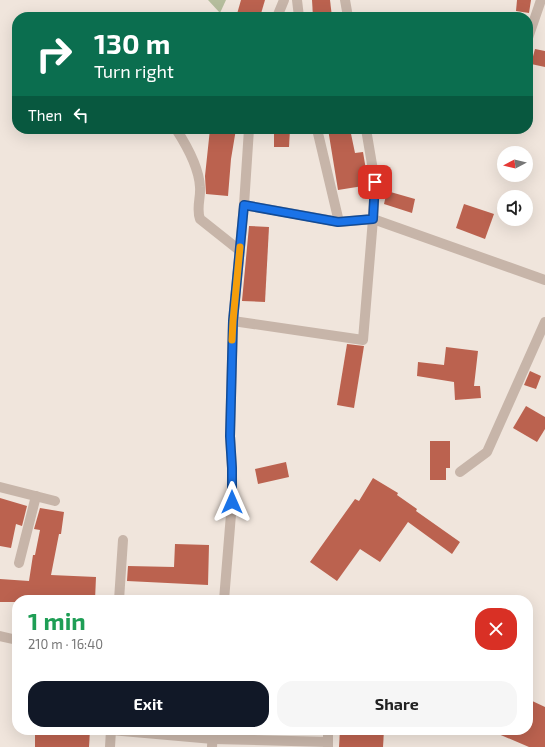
<!DOCTYPE html>
<html lang="en">
<head>
<meta charset="utf-8">
<style>
  body { margin:0; font-family:"Exo 2",sans-serif; background:#f6f6f6; color:#222; height:100vh; display:flex; flex-direction:column; font-size:15px; white-space:nowrap }
  * { box-sizing:border-box; margin:0 }
  p { font-size:13px; color:#767676 }
  .icon { flex:none; width:22px; height:22px; fill:none; stroke:currentColor; stroke-width:2; stroke-linecap:round; stroke-linejoin:round }
  .map { position:relative; flex:1; overflow:hidden }
  .sheet { position:absolute; left:12px; top:595px; width:521px; height:140px; display:flex; flex-direction:column; background:#fff; border-radius:16px; box-shadow:0 4px 16px #0002 }
  .sheet>* { flex:none }
  .banner { position:absolute; left:12px; top:12px; width:521px; height:122px; border-radius:16px; box-shadow:0 4px 16px #0002; background:#0b6e4f; color:#fff; overflow:hidden }
  .needle { width:26px; rotate:263deg }
  .buttons { position:absolute; left:497px; top:146px; display:grid; gap:8px }
  .buttons a { display:grid; place-items:center; width:36px; height:36px; border-radius:50%; background:#fff; box-shadow:0 4px 16px #0002; font-size:20px }
  .pin { position:absolute; display:grid; place-items:center; width:34px; height:34px; color:#fff; margin:-17px; border-radius:8px; box-shadow:0 2px 6px #0006 }
  .me { position:absolute; width:44px; margin:-22px; rotate:0deg; stroke-linejoin:round; filter:drop-shadow(0 0 3px #0008) }
  .turn { display:flex; align-items:center; gap:14px; height:84px; padding:0 16px; font-size:18px }
  .turn .icon { width:52px; height:52px; stroke-width:2.5 }
  .turn b { display:block; font-size:28px; line-height:34px }
  .then { display:flex; align-items:center; height:38px; padding:0 16px; background:#0003; gap:8px; font-size:15px }
  .round { display:grid; place-items:center; flex:none; width:42px; height:42px; border-radius:16px; background:#f6f6f6 }
  .summary { display:flex; align-items:center; justify-content:space-between; height:68px; padding:0 16px }
  h1 { font-size:24px; font-weight:700; line-height:30px; color:#1e9e55 }
  .button { display:flex; gap:8px; margin-top:auto; padding:8px 16px }
  .button a { flex:1; height:46px; border-radius:16px; background:#111827; color:#fff; font-size:16px; font-weight:700; line-height:46px; text-align:center }
  .button a+a { background:#f6f6f6; color:#222 }
  .map>svg:first-child { display:block }
  .green { fill:#b5bd9d }
  .building { fill:#bb624f }
  .lines { fill:none; stroke-linecap:round; stroke-linejoin:round }
  .minor { stroke:#c7b5a9; stroke-width:10 }
  .route-casing { stroke:#114b97; stroke-width:10 }
  .route { stroke:#1a73e8; stroke-width:7 }
  .slow { stroke:#f59e0b; stroke-width:7 }
</style>
</head>
<body>
<div class="map">
<svg width="545" height="747" viewBox="0 0 545 747">
  <rect width="100%" height="100%" fill="#f0e5dc"/>
  <polygon class="green" points="208,0 226,0 220,13"/>
  <g class="building">
    <polygon points="241,0 265,0 260,17 246,17 237,14"/>
    <polygon points="312,0 330,0 332,17 313,17"/>
    <polygon points="517,0 531,0 529,13 516,11"/>
    <polygon points="535,49 545,51 545,67 531,64"/>
    <polygon points="210,129 236,129 231,159 228,196 206,194 205,176"/>
    <polygon points="274,129 290,129 289,147 274,147"/>
    <polygon points="328,129 350,129 355,153 363,152 366,170 361,171 363,186 338,190"/>
    <polygon points="387,191 415,199 412,213 384,204"/>
    <polygon points="464,204 494,214 485,239 456,228"/>
    <polygon points="249,226 269,227 265,302 242,301"/>
    <polygon points="347,344 364,346 354,408 337,405"/>
    <polygon points="446,347 478,351 474,386 480,386 481,398 455,400 454,382 417,376 418,362 444,365"/>
    <polygon points="530,371 541,376 536,389 524,385"/>
    <polygon points="526,406 545,417 545,429 537,442 513,428"/>
    <polygon points="430,441 450,441 450,468 446,468 446,480 430,480"/>
    <polygon points="286,462 289,477 258,484 255,469"/>
    <polygon points="373,478 398,493 397,495 417,509 416,511 460,542 452,554 408,522 380,562 360,549 337,581 310,562 355,499 359,501"/>
    <polygon points="0,498 27,506 22,526 16,524 11,548 0,546"/>
    <polygon points="40,508 64,512 61,534 59,534 51,575 96,577 95,600 46,598 46,600 17,600 17,602 0,602 0,579 29,581 33,555 35,555 40,530 34,529"/>
    <polygon points="175,544 209,545 208,585 127,581 128,566 174,567"/>
    <polygon points="528,699 545,707 545,747 529,747 489,730 528,730"/>
    <polygon points="35,730 90,730 89,747 35,747"/>
    <polygon points="340,730 384,730 383,747 339,747"/>
  </g>
  <g class="lines">
    <g class="minor">
      <polyline points="297,0 299,17"/>
      <polyline points="345,0 348,17"/>
      <polyline points="277,17 284,0"/>
      <polyline points="528,38 541,0"/>
      <path d="M176,129C187,146 199,167 200,187C201,198 196,208 200,219L239,250"/>
      <polyline points="317,129 339,222"/>
      <polyline points="244,205 339,222 373,219 545,280"/>
      <polyline points="233,321 363,340 373,219 375,182 366,129"/>
      <polyline points="460,472 487,452 545,322"/>
      <polyline points="0,487 55,501"/>
      <polyline points="19,563 36,496"/>
      <polyline points="119,600 123,540"/>
      <polyline points="224,600 232,502 232,468 230,436 233,321 244,205 249,129"/>
      <polyline points="0,636 17,640"/>
      <polyline points="111,730 213,739 328,742"/>
      <polyline points="110,747 111,730"/>
      <polyline points="212,747 213,730"/>
      <polyline points="328,747 328,730"/>
    </g>
  </g>
  <g class="lines">
    <g class="route-casing">
      <polyline id="route" points="232,502 232,468 230,436 233,321 244,205 338,222 373,219 375,182"/>
    </g>
    <use href="#route" class="route"/>
    <polyline class="slow" points="232,340 233,321 240,247"/>
  </g>
</svg>
<div class="buttons">
<a><svg class="needle" viewBox="-14 -14 28 28"><path d="M0-13l5 13h-10z" fill="#e53935"/><path d="M0 13l5-13h-10z" fill="#767676"/></svg></a>
<a><svg class="icon" aria-label="sound" viewBox="0 0 24 24"><path d="M4 9h4l5-4v14l-5-4H4zM17 9q2 3 0 6"/></svg></a>
</div>
<div class="pin" style="left:375px;top:182px;background:#d93025"><svg class="icon" aria-label="arrive" viewBox="0 0 24 24"><path d="M6 21V4h12l-3 4 3 4H6"/></svg></div>
<svg class="me" style="left:232px;top:502px" viewBox="-20 -20 40 40"><path d="M0-17L14 15 0 8-14 15z" fill="#1a73e8" stroke="#fff" stroke-width="4"/></svg>
<div class="banner">
<div class="turn"><svg class="icon" aria-label="right" viewBox="0 0 24 24"><path d="M7 20v-9h11M14 6l5 5-5 5"/></svg><div><b>130 m</b>Turn right</div></div>
<div class="then">Then<svg class="icon" aria-label="left" viewBox="0 0 24 24"><path d="M17 20v-9H6M10 6l-5 5 5 5"/></svg></div>
</div>
<section class="sheet">
<div class="summary"><div><h1>1 min</h1><p>210 m · 16:40</p></div><a class="round" style="background:#d93025;color:#fff"><svg class="icon" aria-label="close" viewBox="0 0 24 24"><path d="M6 6l12 12M18 6L6 18"/></svg></a></div>
<div class="button"><a>Exit</a><a>Share</a></div>
</section>
</div>
</body>
</html>
